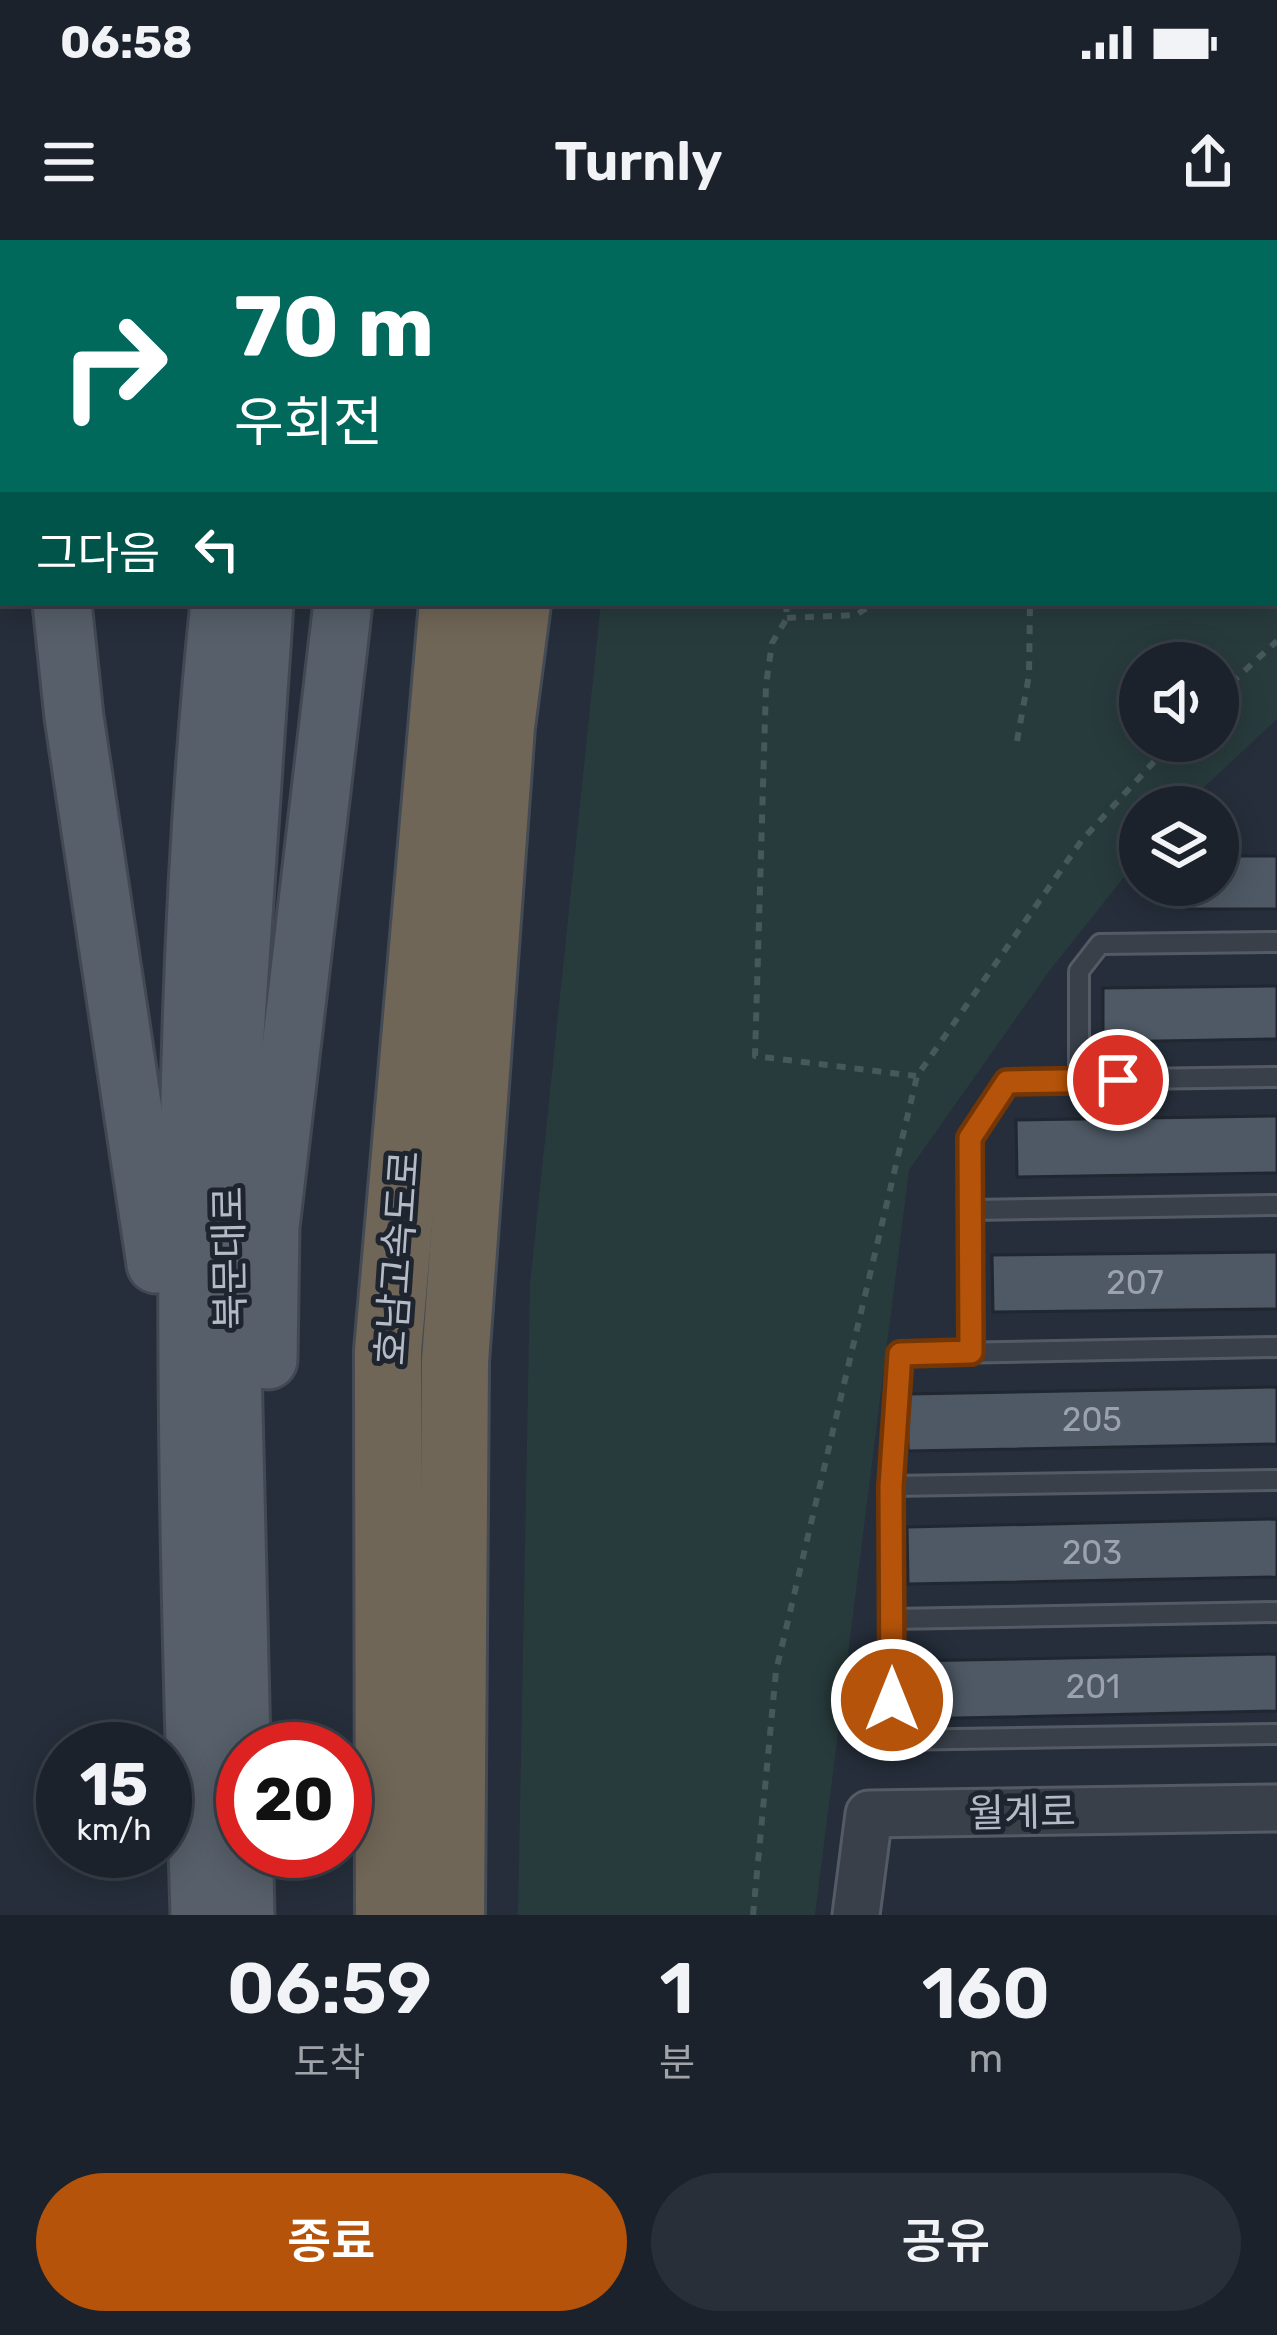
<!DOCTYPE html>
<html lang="ko">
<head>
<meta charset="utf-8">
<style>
  body { margin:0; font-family:Rubik,"Noto Sans KR",sans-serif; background:#292f38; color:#f1f3f6; height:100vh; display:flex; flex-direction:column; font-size:45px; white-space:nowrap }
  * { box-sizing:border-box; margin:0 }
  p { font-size:39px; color:#a0a4a9 }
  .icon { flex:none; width:66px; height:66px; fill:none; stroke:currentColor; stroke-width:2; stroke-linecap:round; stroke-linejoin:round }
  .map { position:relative; height:1675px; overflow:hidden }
  .side { display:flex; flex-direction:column; background:#1c222c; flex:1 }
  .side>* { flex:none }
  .guide { position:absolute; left:0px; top:0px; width:1278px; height:366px; box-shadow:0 6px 30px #0003,0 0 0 3px #3a3f48; background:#00695c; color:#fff; overflow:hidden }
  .controls { position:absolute; left:1119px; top:402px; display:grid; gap:24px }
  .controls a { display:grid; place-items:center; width:120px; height:120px; border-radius:50%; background:#1c222c; box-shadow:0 6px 30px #0003,0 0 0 3px #3a3f48; font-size:60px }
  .speed { position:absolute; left:36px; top:1482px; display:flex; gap:24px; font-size:60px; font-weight:700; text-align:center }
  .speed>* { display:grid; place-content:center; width:156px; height:156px; border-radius:50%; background:#1c222c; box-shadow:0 6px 30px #0003,0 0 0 3px #3a3f48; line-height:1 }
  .speed small { font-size:30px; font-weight:400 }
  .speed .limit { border:18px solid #d22; background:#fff; color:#111 }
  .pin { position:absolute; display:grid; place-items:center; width:102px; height:102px; color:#fff; margin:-51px; border:6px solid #fff; border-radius:50%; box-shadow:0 3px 12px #0007 }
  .me { position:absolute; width:132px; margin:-66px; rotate:0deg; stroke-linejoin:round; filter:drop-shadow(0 0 9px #0008) }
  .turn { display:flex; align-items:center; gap:42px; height:252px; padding:0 36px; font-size:54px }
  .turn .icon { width:156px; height:156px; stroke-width:2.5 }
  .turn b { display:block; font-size:84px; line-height:102px }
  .then { display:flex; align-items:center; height:114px; padding:0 36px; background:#0003; gap:24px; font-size:45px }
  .eta { display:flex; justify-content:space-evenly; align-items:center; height:204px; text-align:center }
  .eta b { font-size:72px; font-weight:600; line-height:84px }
  .primary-button { display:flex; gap:24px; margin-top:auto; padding:24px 36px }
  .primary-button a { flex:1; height:138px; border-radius:72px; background:#b45309; color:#fff; font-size:48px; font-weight:600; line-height:138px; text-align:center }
  .primary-button a+a { background:#292f38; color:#f1f3f6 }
  .status { display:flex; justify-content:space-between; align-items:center; height:84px; padding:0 60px; background:#1c222c; direction:ltr }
  .status svg { height:33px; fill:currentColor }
  header { display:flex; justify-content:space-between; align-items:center; height:156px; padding:0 36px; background:#1c222c; font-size:54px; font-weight:600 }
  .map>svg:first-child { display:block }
  .green { fill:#283b3c; fill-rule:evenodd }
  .building { fill:#4e5965; stroke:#202731; stroke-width:3 }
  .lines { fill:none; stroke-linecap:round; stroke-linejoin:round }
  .service-casing { stroke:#545b65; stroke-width:24 }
  .tertiary-casing { stroke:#545b65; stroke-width:51 }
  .secondary-casing { stroke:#424953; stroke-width:57 }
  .primary-casing { stroke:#424953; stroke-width:63 }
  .motorway-casing { stroke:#444b55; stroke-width:72 }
  .path { stroke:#47585a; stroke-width:6; stroke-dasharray:9 9; stroke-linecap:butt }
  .service { stroke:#39404a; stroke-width:18 }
  .tertiary { stroke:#39404a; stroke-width:45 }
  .secondary { stroke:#47505d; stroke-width:51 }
  .primary { stroke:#575f6a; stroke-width:57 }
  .motorway { stroke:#706657; stroke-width:66 }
  .route-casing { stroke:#753606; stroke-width:30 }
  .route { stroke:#b45309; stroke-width:21 }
  .labels { text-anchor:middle; stroke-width:10; stroke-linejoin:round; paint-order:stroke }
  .number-label { font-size:33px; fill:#9ba2ae }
  .street-label { font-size:39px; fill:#b5bbc6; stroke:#1e252f }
</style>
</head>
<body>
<div class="status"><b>06:58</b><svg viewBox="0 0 49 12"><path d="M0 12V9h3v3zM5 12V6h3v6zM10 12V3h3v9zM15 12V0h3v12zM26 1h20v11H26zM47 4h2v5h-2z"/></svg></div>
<header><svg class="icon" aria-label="menu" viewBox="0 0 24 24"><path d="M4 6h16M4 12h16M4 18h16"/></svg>Turnly<svg class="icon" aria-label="share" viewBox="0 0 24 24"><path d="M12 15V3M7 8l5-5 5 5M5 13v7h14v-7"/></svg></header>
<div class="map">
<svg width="1277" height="1675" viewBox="0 0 1277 1675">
  <rect width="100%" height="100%" fill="#252e3a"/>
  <path class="green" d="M640,0H1277V479L1183,567H1140V617L1050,730L909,930L815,1675H518L530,1044L601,363H1275V3ZM1140,423H1218V501H1140Z"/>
  <g class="building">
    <polygon points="1218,616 1277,616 1277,669 1187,669 1187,645 1218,645"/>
    <polygon points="1277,746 1277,799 1103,802 1103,748"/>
    <polygon points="1277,876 1277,933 1017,937 1016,880"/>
    <polygon points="1277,1012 1277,1069 993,1072 992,1015"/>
    <polygon points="1277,1147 1277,1204 908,1211 907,1154"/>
    <polygon points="1277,1279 1277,1337 908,1344 907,1287"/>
    <polygon points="1277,1414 1277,1471 909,1479 908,1421"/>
    <rect x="853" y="1415" width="30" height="90"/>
  </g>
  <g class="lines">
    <g class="service-casing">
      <g id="service">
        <polyline points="1079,841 1079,731 1100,704 1277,702"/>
        <polyline points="970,970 1277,965"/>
        <polyline points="1277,1107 900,1114 891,1246 893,1500 1277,1494"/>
        <polyline points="971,1112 970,898 1007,841 1277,837"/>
        <polyline points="891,1246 1277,1240"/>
        <polyline points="892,1379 1277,1372"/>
      </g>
    </g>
    <g class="tertiary-casing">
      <polyline id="tertiary" points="856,1675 869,1574 1277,1568"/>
    </g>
    <g class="secondary-casing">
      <polyline id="secondary" points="0,16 3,15"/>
    </g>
    <g class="primary-casing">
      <g id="primary">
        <polyline points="72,3 74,0"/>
        <polyline points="264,3 264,0"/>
        <polyline points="308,3 309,0"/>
        <polyline points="384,3 385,0"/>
        <polyline points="433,3 435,0"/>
        <polyline points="0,62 3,64"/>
        <polyline points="62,363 74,477 156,1024"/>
        <polyline points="268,1120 270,987 343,363"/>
        <path d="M200,1675C187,1237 174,800 220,363"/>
        <polyline points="245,1675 227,914 264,363"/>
      </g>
    </g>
    <g class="motorway-casing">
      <g id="motorway">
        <polyline points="502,3 502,0"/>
        <polyline points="564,3 565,0"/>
        <polyline points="389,1675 388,1111 453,363"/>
        <polyline points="451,1675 455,1121 501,486 517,363"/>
      </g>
    </g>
    <g class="path">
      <polyline points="646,0 648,3"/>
      <polyline points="1093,0 1097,3"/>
      <polyline points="1032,3 1035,0"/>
      <polyline points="1275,155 1277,155"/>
      <polyline points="1275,295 1277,295"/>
      <polyline points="786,363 787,378 772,403 766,445 755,816 916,836"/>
      <polyline points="787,378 856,375 874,363"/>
      <polyline points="1218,455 1277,401"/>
      <polyline points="1017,501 1029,435 1030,363"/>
      <polyline points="753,1675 776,1431 917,836 1082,600 1173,501"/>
    </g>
    <use href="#service" class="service"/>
    <use href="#tertiary" class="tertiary"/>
    <use href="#secondary" class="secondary"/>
    <use href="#primary" class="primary"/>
    <use href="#motorway" class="motorway"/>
  </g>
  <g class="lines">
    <g class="route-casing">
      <polyline id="route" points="892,1460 891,1246 900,1114 971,1112 970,898 1007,842 1118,840"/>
    </g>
    <use href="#route" class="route"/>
  </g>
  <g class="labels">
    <g class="number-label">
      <text x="1135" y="1054">207</text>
      <text x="1092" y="1191">205</text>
      <text x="1092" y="1324">203</text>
      <text x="1093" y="1458">201</text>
    </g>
    <g class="street-label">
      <text transform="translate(229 1018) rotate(-91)" y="14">북문대로</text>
      <text transform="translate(397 1018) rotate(-86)" y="14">호남고속도로</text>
      <text transform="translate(1022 1572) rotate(-1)" y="14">월계로</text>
    </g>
  </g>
</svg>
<div class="controls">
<a><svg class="icon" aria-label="sound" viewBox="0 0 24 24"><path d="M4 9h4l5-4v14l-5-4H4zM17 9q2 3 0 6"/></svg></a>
<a><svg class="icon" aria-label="layers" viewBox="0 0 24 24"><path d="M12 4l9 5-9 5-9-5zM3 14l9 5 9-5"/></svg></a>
</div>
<div class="speed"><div>15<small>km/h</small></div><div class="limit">20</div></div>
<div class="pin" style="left:1118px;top:840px;background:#d93025"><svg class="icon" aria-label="arrive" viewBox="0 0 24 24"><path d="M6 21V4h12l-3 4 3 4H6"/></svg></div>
<svg class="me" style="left:892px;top:1460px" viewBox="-20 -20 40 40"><circle r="17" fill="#b45309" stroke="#fff" stroke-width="3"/><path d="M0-11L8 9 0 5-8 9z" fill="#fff"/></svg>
<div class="guide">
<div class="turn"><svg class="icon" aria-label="right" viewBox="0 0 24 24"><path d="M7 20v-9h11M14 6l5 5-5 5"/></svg><div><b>70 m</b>우회전</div></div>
<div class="then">그다음<svg class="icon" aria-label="left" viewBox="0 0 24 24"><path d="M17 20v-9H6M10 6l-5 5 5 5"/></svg></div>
</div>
</div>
<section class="side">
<div class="eta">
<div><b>06:59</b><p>도착</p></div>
<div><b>1</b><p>분</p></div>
<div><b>160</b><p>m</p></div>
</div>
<div class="primary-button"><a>종료</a><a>공유</a></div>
</section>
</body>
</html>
